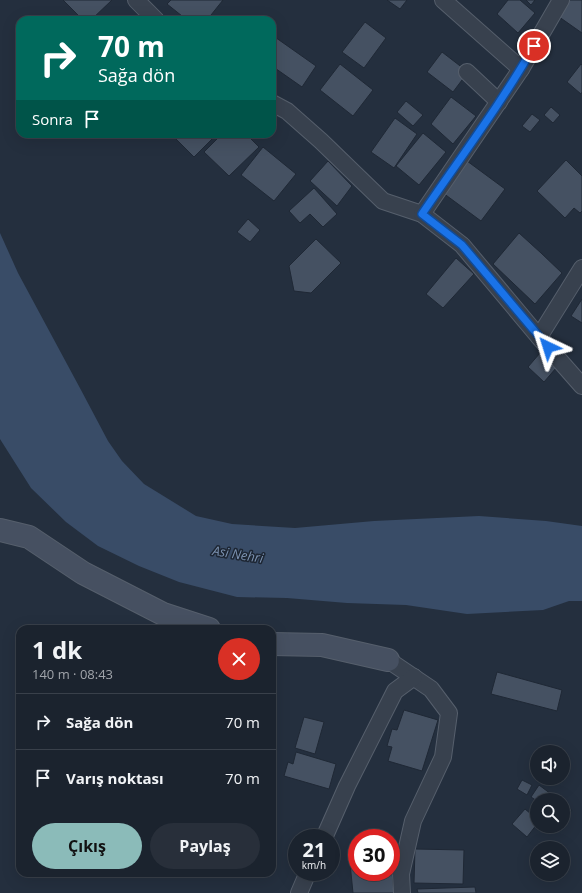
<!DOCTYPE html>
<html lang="tr">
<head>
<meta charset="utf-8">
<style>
  body { margin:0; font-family:"Open Sans",sans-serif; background:#282f3a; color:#f1f3f6; height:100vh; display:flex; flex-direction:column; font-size:15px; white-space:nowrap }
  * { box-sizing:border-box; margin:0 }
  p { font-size:13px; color:#a0a4aa }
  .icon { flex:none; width:22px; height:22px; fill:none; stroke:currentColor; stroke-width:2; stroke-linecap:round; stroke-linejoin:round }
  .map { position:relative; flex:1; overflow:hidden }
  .drawer { position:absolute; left:16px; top:625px; width:260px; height:252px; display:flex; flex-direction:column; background:#1b232e; border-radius:12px; box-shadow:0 4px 16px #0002,0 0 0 1px #39404a }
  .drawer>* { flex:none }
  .banner { position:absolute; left:16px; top:16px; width:260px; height:122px; border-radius:12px; box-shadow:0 4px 16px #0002,0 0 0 1px #39404a; background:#00695c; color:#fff; overflow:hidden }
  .controls { position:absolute; left:530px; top:745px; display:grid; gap:8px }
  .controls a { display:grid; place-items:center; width:40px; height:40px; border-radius:50%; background:#1b232e; box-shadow:0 4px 16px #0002,0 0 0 1px #39404a; font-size:20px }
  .speed { position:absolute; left:288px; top:829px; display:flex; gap:8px; font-size:20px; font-weight:700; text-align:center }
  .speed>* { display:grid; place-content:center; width:52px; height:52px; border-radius:50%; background:#1b232e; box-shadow:0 4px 16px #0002,0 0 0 1px #39404a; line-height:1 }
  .speed small { font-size:10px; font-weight:400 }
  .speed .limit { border:6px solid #d22; background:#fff; color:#111 }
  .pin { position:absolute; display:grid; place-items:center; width:34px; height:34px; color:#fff; margin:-17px; border:2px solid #fff; border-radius:50%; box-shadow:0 1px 4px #0007 }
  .me { position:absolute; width:44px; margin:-22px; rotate:319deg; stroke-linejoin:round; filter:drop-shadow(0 0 3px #0008) }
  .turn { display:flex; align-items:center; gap:14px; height:84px; padding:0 16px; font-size:18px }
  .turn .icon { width:52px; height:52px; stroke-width:2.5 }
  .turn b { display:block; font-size:28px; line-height:34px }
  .then { display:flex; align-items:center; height:38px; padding:0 16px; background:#0003; gap:8px; font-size:15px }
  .round { display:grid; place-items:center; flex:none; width:42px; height:42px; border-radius:21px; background:#282f3a }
  .headline { display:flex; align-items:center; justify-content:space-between; height:68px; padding:0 16px }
  h1 { font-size:24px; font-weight:700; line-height:30px }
  .action { display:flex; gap:8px; margin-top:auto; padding:8px 16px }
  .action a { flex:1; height:46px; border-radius:24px; background:#8bbbb9; color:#111; font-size:16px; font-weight:700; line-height:46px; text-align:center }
  .action a+a { background:#282f3a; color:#f1f3f6 }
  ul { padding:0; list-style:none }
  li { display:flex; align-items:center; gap:12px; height:56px; padding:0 16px; border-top:1px solid #39404a }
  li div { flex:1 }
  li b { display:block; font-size:15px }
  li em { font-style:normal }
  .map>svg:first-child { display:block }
  .water { fill:#394c67 }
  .building { fill:#455162; stroke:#1f2835 }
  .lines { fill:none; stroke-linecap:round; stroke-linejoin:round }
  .street-casing { stroke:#565f6c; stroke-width:18 }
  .secondary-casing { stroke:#565f6c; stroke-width:24 }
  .street { stroke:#38414e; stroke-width:16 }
  .secondary { stroke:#465061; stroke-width:22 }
  .route-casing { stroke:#114b97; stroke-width:10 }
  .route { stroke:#1a73e8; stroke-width:7 }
  .labels { text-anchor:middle; stroke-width:3; stroke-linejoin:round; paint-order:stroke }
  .water-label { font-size:13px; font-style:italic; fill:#7c92b1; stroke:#1d2633 }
</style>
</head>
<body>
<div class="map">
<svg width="582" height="893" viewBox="0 0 582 893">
  <rect width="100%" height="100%" fill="#242f3e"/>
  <polygon class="water" points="0,233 18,273 81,390 108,441 122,461 144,484 196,516 232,524 295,528 374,521 479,516 546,521 582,526 582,601 569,601 543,610 467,614 406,605 347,603 287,598 237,597 179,582 139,566 98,546 66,522 31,488 0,439"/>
  <g class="building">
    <polygon points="63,0 112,0 91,20 83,20"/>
    <polygon points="171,0 223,0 207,20 187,20 167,4"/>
    <polygon points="387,0 407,0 400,9"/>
    <polygon points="508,0 520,0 535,13 518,33 497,14"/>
    <polygon points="526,0 535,0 531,5"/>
    <polygon points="564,0 582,0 582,33 555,14"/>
    <polygon points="365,22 386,38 364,68 342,52"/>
    <polygon points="272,35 316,66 302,87 272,66"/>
    <polygon points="442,52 468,72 453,92 427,72"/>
    <polygon points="340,64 373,90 353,116 320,90"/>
    <polygon points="581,64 582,65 582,92 581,94 567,82"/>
    <polygon points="451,97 476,116 453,144 431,124"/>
    <polygon points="406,101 423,115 413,126 397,112"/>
    <polygon points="551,107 560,115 553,123 544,115"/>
    <polygon points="532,114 540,120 530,132 522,126"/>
    <polygon points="395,118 417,134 394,168 371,152"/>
    <polygon points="423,133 446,152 419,185 396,166"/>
    <polygon points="173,134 217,134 194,157 172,135"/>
    <polygon points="222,134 246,134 259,147 229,176 204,152"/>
    <polygon points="263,147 296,174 274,201 241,175"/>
    <polygon points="463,158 505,189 481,221 439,190"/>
    <polygon points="566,160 582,176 582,211 580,213 574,208 565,218 537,191"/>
    <polygon points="328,161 352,186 337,206 310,181"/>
    <polygon points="314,188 337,214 323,227 310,214 300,223 289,211"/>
    <polygon points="248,219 260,230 250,242 237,232"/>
    <polygon points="519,233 541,253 562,273 535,304 493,264"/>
    <polygon points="316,239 341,263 311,293 294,291 289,266"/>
    <polygon points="456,258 474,274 443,308 426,294"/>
    <polygon points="582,299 582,323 571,316"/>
    <polygon points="540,353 556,368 544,382 528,367"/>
    <polygon points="497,672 562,690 557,711 491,694"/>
    <polygon points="404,710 438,720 422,771 388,761 392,747 387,746 392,729 397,730"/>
    <polygon points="304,717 324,722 315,754 295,748"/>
    <polygon points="296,752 336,764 329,789 284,776 288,762 293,764"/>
    <polygon points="522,780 532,785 527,795 517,789"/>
    <polygon points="539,785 559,800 537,800 537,801 531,797"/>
    <polygon points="563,803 572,810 563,821"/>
    <polygon points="525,809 537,819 537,824 527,837 512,824"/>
    <polygon points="415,849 464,850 463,884 414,883"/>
    <polygon points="391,862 394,893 353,893 350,863 357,863 357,872 391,872"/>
    <polygon points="475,887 476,893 418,893 417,889"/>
  </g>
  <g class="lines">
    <g class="street-casing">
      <g id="street">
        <polyline points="136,0 156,20"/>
        <polyline points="443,0 521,69"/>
        <polyline points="467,72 499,102"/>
        <polyline points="272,103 287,111 321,141 383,201 422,214 462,245 539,337 582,386"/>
        <polyline points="422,214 521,69 561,0"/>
        <polyline points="539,337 582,268"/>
        <polyline points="388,660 431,689 449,713 443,757 413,821 401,874 402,893"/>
        <polyline points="324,838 347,786 395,691 414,677"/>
        <polyline points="299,893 308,872"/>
      </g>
    </g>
    <g class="secondary-casing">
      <g id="secondary">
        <polyline points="0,530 29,537 83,573 163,614 209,629"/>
        <polyline points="272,644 322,645 388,660"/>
      </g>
    </g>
    <use href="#street" class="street"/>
    <use href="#secondary" class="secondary"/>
  </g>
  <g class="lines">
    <g class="route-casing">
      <path id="route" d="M534,46C501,104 460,158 422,214L462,245L548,347"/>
    </g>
    <use href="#route" class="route"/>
  </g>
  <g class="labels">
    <g class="water-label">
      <text transform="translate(238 554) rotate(9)" y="5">Asi Nehri</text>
    </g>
  </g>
</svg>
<div class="controls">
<a><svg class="icon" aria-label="sound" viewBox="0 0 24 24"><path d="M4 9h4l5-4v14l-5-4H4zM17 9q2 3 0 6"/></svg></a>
<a><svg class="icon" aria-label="search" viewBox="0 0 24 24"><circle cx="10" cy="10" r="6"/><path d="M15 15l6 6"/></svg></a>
<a><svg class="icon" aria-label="layers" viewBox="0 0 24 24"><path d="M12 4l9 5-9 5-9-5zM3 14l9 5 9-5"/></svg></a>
</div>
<div class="speed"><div>21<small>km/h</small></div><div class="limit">30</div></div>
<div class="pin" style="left:534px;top:46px;background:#d93025"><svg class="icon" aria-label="arrive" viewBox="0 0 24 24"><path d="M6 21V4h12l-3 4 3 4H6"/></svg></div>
<svg class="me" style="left:548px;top:347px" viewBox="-20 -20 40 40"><path d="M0-17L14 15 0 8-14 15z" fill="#1a73e8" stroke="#fff" stroke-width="4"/></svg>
<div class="banner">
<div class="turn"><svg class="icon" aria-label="right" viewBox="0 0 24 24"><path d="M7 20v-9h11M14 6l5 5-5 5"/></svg><div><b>70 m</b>Sağa dön</div></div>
<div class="then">Sonra<svg class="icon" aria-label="arrive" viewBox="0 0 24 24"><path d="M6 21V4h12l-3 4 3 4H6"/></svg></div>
</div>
<section class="drawer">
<div class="headline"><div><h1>1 dk</h1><p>140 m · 08:43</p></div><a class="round" style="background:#d93025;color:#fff"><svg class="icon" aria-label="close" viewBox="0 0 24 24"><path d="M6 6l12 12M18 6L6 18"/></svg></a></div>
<ul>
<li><svg class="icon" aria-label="right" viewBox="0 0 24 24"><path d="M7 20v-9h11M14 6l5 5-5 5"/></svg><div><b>Sağa dön</b></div><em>70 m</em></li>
<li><svg class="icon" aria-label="arrive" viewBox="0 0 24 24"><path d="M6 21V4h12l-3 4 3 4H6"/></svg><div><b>Varış noktası</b></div><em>70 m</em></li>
</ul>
<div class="action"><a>Çıkış</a><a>Paylaş</a></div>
</section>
</div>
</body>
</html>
